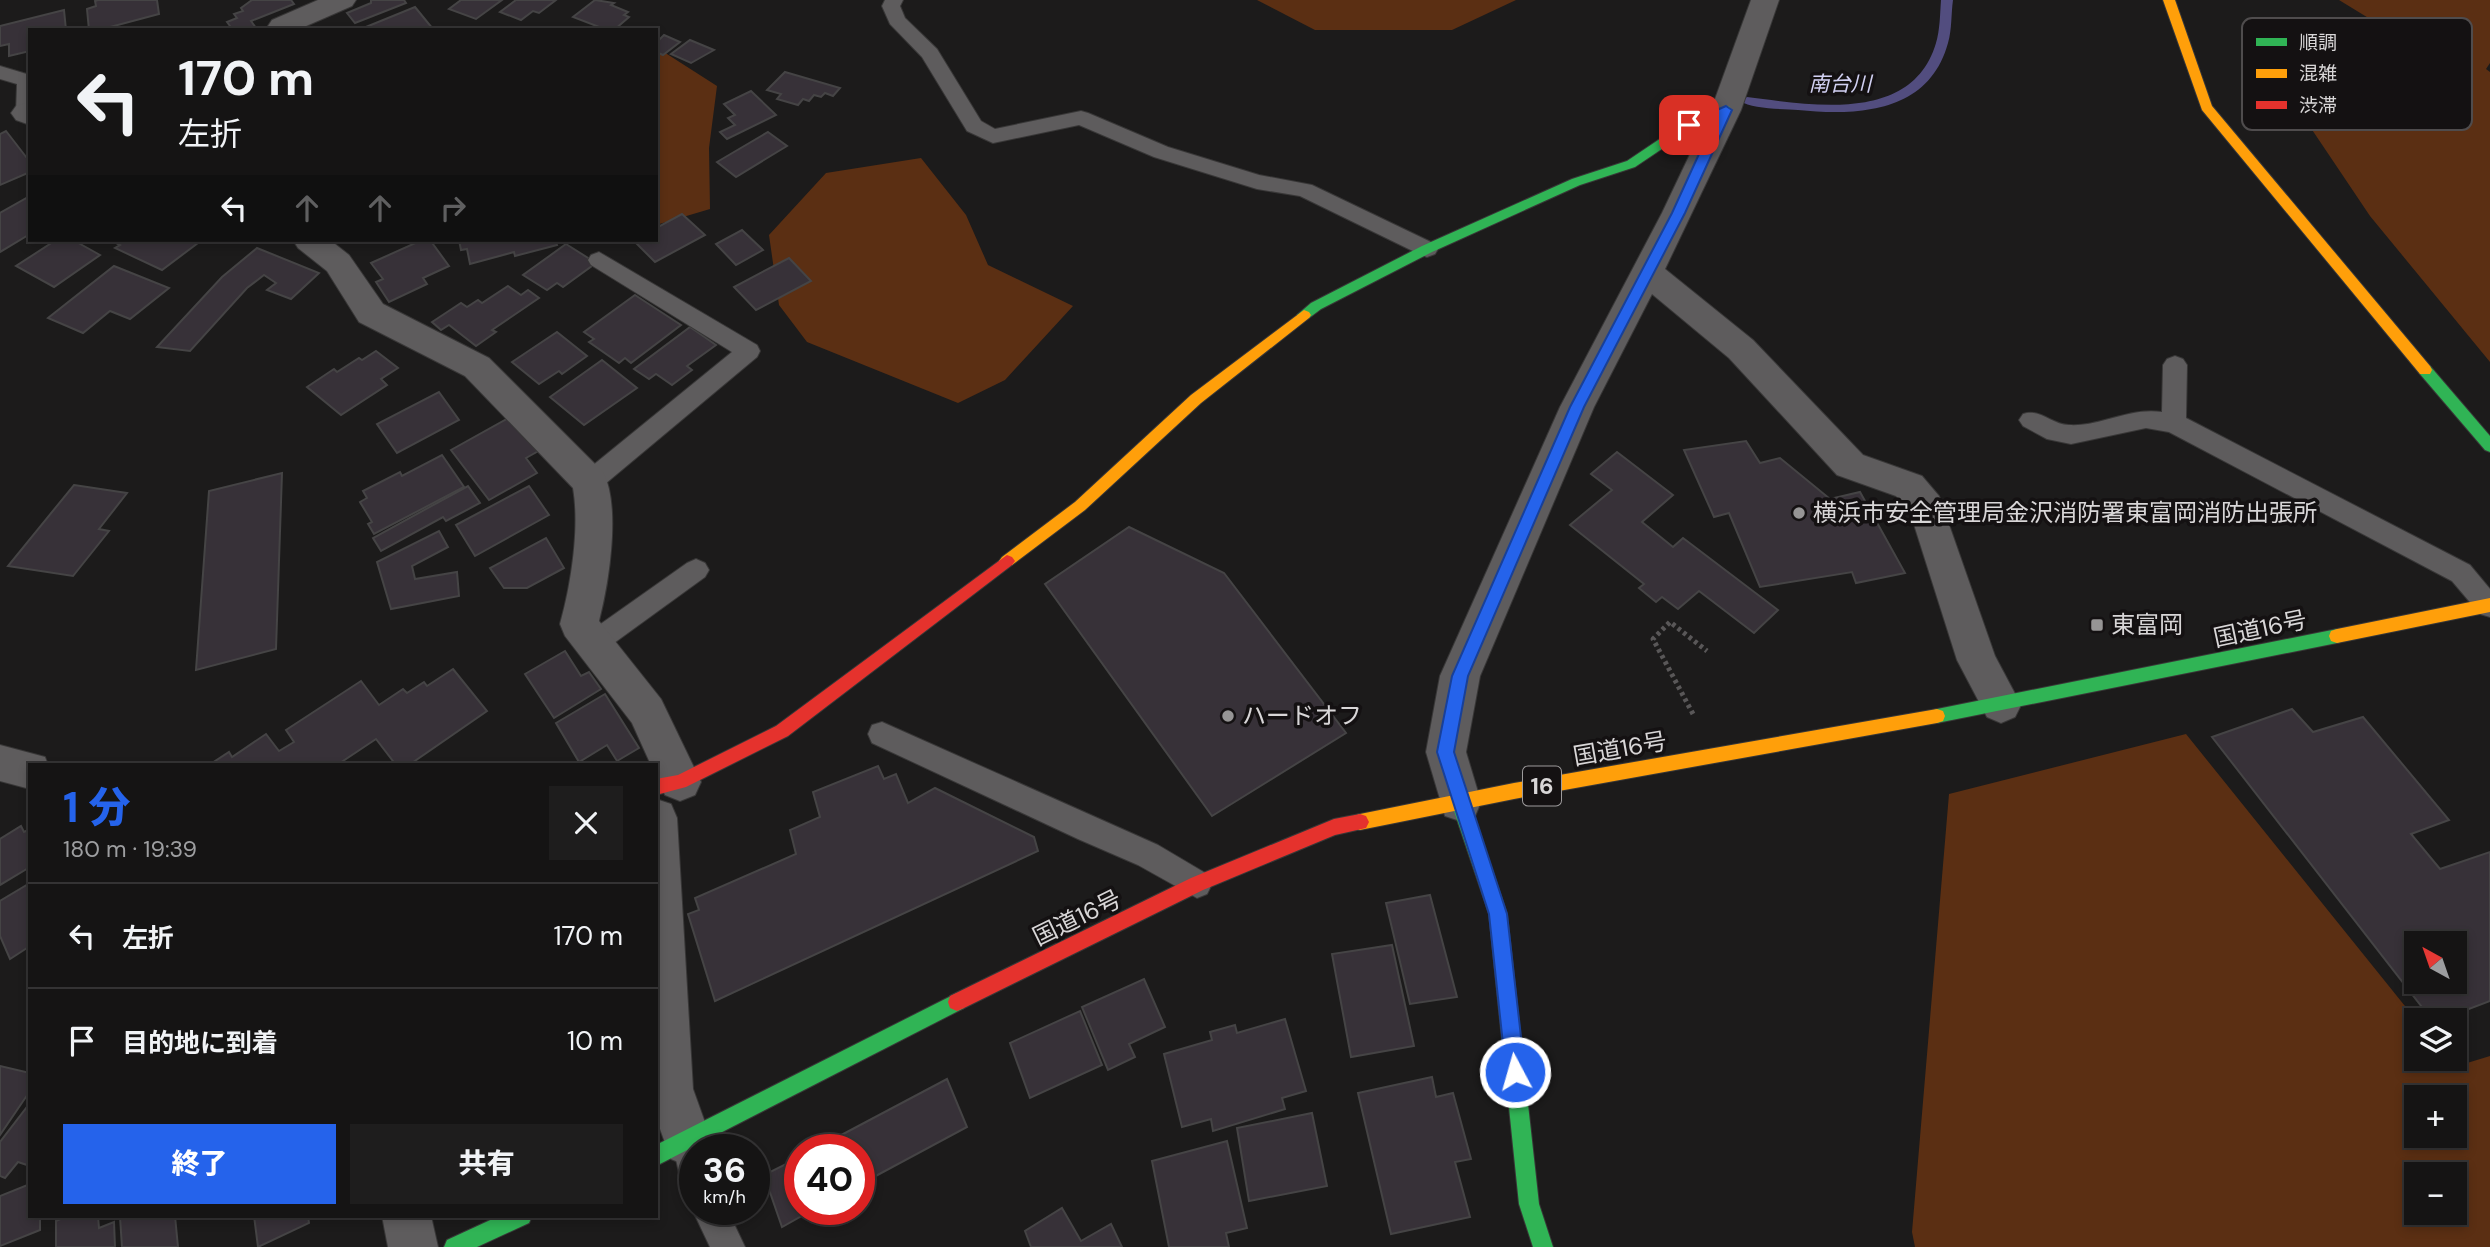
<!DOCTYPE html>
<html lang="ja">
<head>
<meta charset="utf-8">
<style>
  body { margin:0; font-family:"DM Sans","Noto Sans JP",sans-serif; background:#1e1d1d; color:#f1f3f6; height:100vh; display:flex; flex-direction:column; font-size:26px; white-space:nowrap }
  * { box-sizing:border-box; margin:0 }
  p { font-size:23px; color:#9d9ea0 }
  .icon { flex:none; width:38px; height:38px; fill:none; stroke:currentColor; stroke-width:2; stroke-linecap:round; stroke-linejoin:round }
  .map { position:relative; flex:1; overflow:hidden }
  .details { position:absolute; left:28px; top:763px; width:630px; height:455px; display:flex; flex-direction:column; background:#151414; border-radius:0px; box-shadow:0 4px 10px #0003,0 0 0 2px #343334 }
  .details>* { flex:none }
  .guide { position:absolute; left:28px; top:28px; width:630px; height:214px; border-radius:0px; box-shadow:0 4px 10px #0003,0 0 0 2px #343334; background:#151414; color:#f1f3f6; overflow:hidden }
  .needle { width:46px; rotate:320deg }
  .tools { position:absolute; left:2404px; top:931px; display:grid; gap:14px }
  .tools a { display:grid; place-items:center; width:63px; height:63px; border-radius:0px; background:#151414; box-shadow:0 4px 10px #0003,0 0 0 2px #343334; font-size:35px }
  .speed { position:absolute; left:679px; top:1134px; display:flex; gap:14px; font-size:35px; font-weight:700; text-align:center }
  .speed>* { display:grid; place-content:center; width:91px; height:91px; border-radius:50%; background:#151414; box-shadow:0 4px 10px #0003,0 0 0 2px #343334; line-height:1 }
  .speed small { font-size:18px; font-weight:400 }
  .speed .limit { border:10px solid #d22; background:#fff; color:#111 }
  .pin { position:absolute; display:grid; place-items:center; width:60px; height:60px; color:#fff; margin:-30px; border-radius:14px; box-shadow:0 4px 10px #0006 }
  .me { position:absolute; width:77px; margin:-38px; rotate:354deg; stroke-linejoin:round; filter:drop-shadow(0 0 5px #0008) }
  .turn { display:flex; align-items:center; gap:24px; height:147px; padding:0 35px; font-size:32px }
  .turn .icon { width:91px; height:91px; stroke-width:2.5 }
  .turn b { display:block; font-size:49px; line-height:60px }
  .lanes { display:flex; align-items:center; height:66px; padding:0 35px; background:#0003; justify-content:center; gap:35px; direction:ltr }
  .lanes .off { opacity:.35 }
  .round { display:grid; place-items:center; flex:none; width:74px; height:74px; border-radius:0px; background:#1e1d1d }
  .overview { display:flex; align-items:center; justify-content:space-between; height:119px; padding:0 35px }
  h1 { font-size:42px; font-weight:800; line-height:52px; color:#2563eb }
  .primary-button { display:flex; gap:14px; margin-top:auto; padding:14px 35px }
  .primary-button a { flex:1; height:80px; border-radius:0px; background:#2563eb; color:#fff; font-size:28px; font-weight:800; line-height:80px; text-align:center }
  .primary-button a+a { background:#1e1d1d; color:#f1f3f6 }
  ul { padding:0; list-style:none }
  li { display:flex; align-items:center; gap:21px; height:105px; padding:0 35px; border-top:2px solid #343334 }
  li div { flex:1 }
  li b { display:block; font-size:26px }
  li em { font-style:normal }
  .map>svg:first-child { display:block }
  .green { fill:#5b2f13; fill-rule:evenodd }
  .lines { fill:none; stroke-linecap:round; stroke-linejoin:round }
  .stream { fill:#524d7f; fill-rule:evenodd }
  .building { fill:#373138; stroke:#454445; stroke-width:2; fill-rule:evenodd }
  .lane-casing { stroke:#383737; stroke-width:2 }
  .street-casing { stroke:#383737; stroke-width:2 }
  .fast-casing { stroke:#383737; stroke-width:2 }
  .slow-casing { stroke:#383737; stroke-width:2 }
  .jam-casing { stroke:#383737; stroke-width:2 }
  .path { stroke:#595758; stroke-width:5; stroke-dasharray:3.5 3.5; stroke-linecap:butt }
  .lane { fill:#5e5c5d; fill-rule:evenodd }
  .street { fill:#5e5c5d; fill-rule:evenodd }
  .fast { fill:#30b455; fill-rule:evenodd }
  .slow { fill:#ff9f0a; fill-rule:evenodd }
  .jam { fill:#e5322d; fill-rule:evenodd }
  .route { fill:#2563eb; stroke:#184099; stroke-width:2 }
  .poi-dot { fill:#969595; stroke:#141112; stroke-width:2.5 }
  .labels { text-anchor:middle; stroke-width:7; stroke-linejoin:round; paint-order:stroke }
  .far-water-label { font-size:21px; font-style:italic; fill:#d1d0f2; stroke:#141112 }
  .shield { fill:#141112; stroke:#9d9b9c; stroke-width:2 }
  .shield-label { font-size:23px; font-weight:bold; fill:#d8d6d7 }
  .poi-label { font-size:24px; fill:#d8d6d7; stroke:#141112; text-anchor:start }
  .street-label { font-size:24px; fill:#d8d6d7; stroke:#141112 }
  .key { fill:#141112; stroke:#4f4c4d; stroke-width:2 }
  .key-label { font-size:19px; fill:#d8d6d7 }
</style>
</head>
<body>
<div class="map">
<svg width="2490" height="1247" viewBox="0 0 2490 1247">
  <rect width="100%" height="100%" fill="#1c1b1b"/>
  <g class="green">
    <polygon points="1257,0 1516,0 1452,30 1315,30"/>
    <polygon points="2339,0 2490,0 2490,63 2486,69 2490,72 2490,362 2370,216 2243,27 2369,21 2418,69 2430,67 2411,44"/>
    <polygon points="656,47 717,86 709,148 710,209 656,225"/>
    <polygon points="921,158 966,215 988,265 1073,306 1005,380 958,403 807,342 779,305 769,235 826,173"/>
    <path d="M2186,734L2417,1021V1059H2447L2454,1067L2490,1056V1247H1915L1912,1232L1949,794ZM2455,1097V1136H2417V1097ZM2417,1174H2455V1213H2417Z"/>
  </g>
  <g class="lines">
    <path class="stream" d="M1941,0H1953C1951,14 1952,29 1948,43C1929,113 1858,116 1798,110C1784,109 1750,109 1741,101L1747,97C1812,105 1912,124 1936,43C1940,30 1940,14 1941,0Z"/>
  </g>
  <g class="building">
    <polygon points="98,0 157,0 159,14 99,30 89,30 87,9 96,6 95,1"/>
    <polygon points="252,0 291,0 294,4 251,21 256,28 233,30 227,22 237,18 234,14 243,11 241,8"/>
    <polygon points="404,0 406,3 355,23 347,13 371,3 371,0"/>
    <polygon points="461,0 502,0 476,19 449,9"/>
    <polygon points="516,0 556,0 539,13 533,11 521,20 500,12"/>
    <polygon points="595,0 614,3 611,5 628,12 624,15 629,17 614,30 607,30 573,17"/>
    <polygon points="415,7 433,29 361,29"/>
    <polygon points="64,10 66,30 30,30 30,51 9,56 9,44 0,46 0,26"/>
    <polygon points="664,35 680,42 663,55 656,52 656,37 660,39"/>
    <polygon points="690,40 714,50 691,63 671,54"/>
    <polygon points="785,72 840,88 833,96 825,93 821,97 814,95 809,101 803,99 798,105 777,99 781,94 767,90"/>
    <polygon points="751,91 776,115 727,139 720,132 735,125 728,118 735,115 724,104"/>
    <polygon points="6,131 30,162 30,172 0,185 0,134"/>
    <polygon points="768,132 787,146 736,177 717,162"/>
    <polygon points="30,196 30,234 0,252 0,213"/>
    <polygon points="682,214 705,235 655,262 633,240 656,240 656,228"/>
    <polygon points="742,230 763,250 736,265 716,244"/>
    <polygon points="56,240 73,240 100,255 54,287 16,266"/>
    <polygon points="113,240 202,240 162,270 115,248 120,245 112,241"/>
    <polygon points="422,240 430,240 449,266 423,278 427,284 389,302 376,282 383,279 371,263"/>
    <polygon points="459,240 555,240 557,245 515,256 514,252 470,264 467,249 461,250"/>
    <polygon points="566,244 596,263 563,287 557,283 547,290 523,275"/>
    <polygon points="257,248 319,273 291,299 267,290 276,283 264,275 247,288 190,351 157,347 222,277"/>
    <polygon points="789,258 811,281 756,310 734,287"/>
    <polygon points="114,266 169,288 130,319 110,311 83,333 48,318"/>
    <polygon points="508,286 521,295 528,290 539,298 492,330 496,332 476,346 449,325 441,330 432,322 461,303 467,307 478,300 482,303"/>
    <polygon points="635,295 681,325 631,363 625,358 619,363 589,342 594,339 584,332"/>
    <polygon points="690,327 716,345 687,366 692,370 672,385 656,374 649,379 634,369"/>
    <polygon points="557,332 587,356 562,374 559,371 539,384 512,362"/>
    <polygon points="376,351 398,368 381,379 387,385 341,415 307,387 334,369 337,372 359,358 362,360"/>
    <polygon points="602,360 637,388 584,425 550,397"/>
    <polygon points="439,392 459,420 397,453 377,424"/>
    <polygon points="514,415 542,449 526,458 537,473 489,500 451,450"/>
    <polygon points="1746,441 1760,463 1780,458 1830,499 1860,492 1905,573 1856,583 1852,572 1760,587 1729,513 1714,517 1684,450"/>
    <polygon points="1617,452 1673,495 1642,522 1673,547 1683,538 1778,610 1754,633 1699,591 1678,609 1662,597 1656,602 1639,588 1644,584 1570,525 1612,490 1591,474"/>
    <polygon points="442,455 464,487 374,534 368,524 372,522 360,502 367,498 363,491 400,472 402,476"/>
    <polygon points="282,473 276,649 196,670 209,491"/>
    <polygon points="74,485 127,493 99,529 109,531 73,576 8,566"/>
    <polygon points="468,486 480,503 446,521 443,517 381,551 373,538"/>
    <polygon points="529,486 549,515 475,556 456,525"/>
    <polygon points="1129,527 1224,573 1346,733 1212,816 1045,584"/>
    <polygon points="439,531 448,547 412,566 415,579 457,572 459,596 391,609 377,562"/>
    <polygon points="546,538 564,568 527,588 504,588 490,568"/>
    <polygon points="565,651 581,676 589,672 601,689 554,718 525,674"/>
    <polygon points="453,669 487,711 409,765 396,765 376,739 337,765 209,765 229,752 232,757 266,734 279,751 294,742 286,730 361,681 379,705 403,689 407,693 424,682 427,686"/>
    <polygon points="605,694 639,748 617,761 607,745 579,762 556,723"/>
    <path d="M2292,709L2313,732L2363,717L2449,820L2411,834L2440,869L2490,852V1001L2440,1020H2432L2212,737ZM2417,943H2455V982H2417Z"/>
    <polygon points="878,766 884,779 896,774 908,803 935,788 1034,837 1038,851 715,1001 688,914 699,910 695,898 796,854 790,830 820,817 813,792"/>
    <polygon points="21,826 24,832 30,829 30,867 0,885 0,839"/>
    <polygon points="30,883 30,946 10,959 0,936 0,901"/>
    <polygon points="1430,895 1457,997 1410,1004 1386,903"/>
    <polygon points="1392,945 1414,1046 1351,1057 1332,954"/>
    <polygon points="1144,979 1165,1027 1129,1044 1135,1057 1108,1070 1082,1007"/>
    <polygon points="1080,1011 1102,1065 1030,1098 1010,1043"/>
    <polygon points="1285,1019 1306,1091 1282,1098 1285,1109 1213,1131 1211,1119 1182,1127 1164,1054 1212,1040 1210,1032 1235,1025 1237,1033"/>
    <polygon points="0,1066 30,1073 30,1091 0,1135"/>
    <polygon points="1432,1077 1436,1097 1453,1093 1471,1159 1455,1162 1470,1217 1391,1234 1358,1093"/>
    <polygon points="947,1079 967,1127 859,1185 859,1150 813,1150"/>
    <polygon points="30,1103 30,1166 18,1162 5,1178 0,1176 0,1142"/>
    <polygon points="1312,1113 1327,1186 1249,1201 1237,1128"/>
    <polygon points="1227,1141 1247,1228 1226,1233 1229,1247 1169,1247 1152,1161"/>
    <polygon points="800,1157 800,1209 814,1209 782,1227 764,1175"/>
    <polygon points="30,1184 30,1216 40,1216 40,1230 0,1246 0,1196"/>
    <polygon points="1062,1208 1081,1241 1111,1224 1122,1247 1031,1247 1025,1231"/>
    <polygon points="67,1216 98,1216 99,1228 114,1222 115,1247 56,1247 56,1221"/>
    <polygon points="175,1216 178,1247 122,1247 120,1217"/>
    <polygon points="254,1216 308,1216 309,1223 258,1247"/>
  </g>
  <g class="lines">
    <g class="lane-casing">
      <g id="lane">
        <polygon points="885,0 903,0 900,6 905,18 937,49 981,121 995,129 1081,111 1088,113 1168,147 1259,175 1312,185 1435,244 1438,249 1435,254 1427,257 1419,254 1300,196 1257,189 1154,157 1079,125 993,143 967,131 922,57 890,24 882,6"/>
        <polygon points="0,66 30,75 30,119 19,118 16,113 17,84 0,79"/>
        <polygon points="599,252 757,345 760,351 757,357 599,489 590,492 581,489 578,482 581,475 732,352 591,265 588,260 591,255"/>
        <path d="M2175,356L2183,359L2187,365L2186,418L2470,565L2490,589V617L2480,614L2452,581L2169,432L2146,428L2071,444L2047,439L2023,426L2019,420L2023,414C2040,408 2052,425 2069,425C2100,427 2129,407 2162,412L2163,365L2167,359Z"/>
        <polygon points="696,559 705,563 709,570 705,577 603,651 594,654 585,651 581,643 585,635 687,563"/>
        <polygon points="882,722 1158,845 1207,874 1212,884 1207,894 1197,898 1138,865 1078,839 872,743 868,734 872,725"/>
        <polygon points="688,1126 699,1131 706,1150 695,1150 695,1194 683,1190 672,1142 677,1131"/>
        <polygon points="695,1203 695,1209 727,1209 745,1247 710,1247 692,1209"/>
      </g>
    </g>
    <g class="street-casing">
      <g id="street">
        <polygon points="318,0 356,0 352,6 297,30 271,30 268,26 272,20"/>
        <polygon points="1751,0 1779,0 1741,110 1665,269 1753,340 1863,455 1922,476 1939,496 1995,656 2021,705 2015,717 2001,723 1987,717 1957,660 1910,512 1896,496 1837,475 1729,358 1652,294 1594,407 1480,676 1466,752 1481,802 1475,816 1460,821 1445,816 1426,752 1440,676 1560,407 1662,213 1711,110"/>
        <polygon points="26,103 30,104 30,125 16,120 11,113 16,106"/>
        <path d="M293,240H330L349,255L383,304L489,358L603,472C621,506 609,583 599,621L661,699L701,782L695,795L680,801L665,795L656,775V765H651L632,723L565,636L560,624C571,585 580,528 573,488L465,376L359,322L327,271L298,248Z"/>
        <polygon points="0,745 45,757 48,765 30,765 30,789 0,781"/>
        <polygon points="656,799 671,804 677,818 693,1089 712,1142 709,1150 695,1150 695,1163 688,1166 671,1159 656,1118"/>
        <polygon points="382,1216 431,1216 438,1247 388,1247"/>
      </g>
    </g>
    <g class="fast-casing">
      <g id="fast">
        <polygon points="1726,106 1730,107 1730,113 1693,128 1635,167 1580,185 1432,252 1321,309 1309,318 1299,318 1297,315 1311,303 1422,246 1572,179 1627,161 1685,122"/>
        <polygon points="2425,365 2430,366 2490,436 2490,452 2485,450 2420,374 2418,370 2420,366"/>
        <polygon points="2337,629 2343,631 2345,636 2343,641 2337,643 1937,723 1931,721 1929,716 1931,711 1937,709"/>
        <polygon points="1460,794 1466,796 1469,802 1507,914 1539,1204 1553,1247 1533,1247 1519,1204 1489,914 1451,802 1454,796"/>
        <polygon points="957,993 964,996 966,1002 964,1008 656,1166 656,1145"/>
        <polygon points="499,1216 532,1216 529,1223 477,1247 444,1247 447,1240"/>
      </g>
    </g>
    <g class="slow-casing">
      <g id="slow">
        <polygon points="2163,0 2175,0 2212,106 2430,366 2432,370 2430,374 2420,374 2202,110"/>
        <polygon points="1304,310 1309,312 1311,315 1309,318 1201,403 1085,510 1012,565 1002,565 999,561 1002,557 1075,502 1191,395"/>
        <polygon points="2490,598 2490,612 2337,643 2331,641 2329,636 2331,631 2337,629"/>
        <polygon points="1937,709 1943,711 1945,716 1943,721 1937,723 1514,799 1360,830 1354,828 1351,822 1354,816 1360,814 1514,783"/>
      </g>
    </g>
    <g class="jam-casing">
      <g id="jam">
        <polygon points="1007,555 1012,557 1015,561 1012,565 788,736 686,787 656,795 656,779 678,775 776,726"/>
        <polygon points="1360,814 1366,816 1369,822 1366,828 1335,835 1203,890 964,1008 957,1011 950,1008 948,1002 950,996 1191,878 1334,819"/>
      </g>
    </g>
    <polyline class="path" points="1693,714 1653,639 1670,622 1707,651"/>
    <use href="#lane" class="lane"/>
    <use href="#street" class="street"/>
    <use href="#fast" class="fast"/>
    <use href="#slow" class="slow"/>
    <use href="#jam" class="jam"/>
  </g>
  <polygon class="route" points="1726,106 1732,110 1685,213 1584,407 1468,676 1454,752 1507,914 1525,1072 1522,1079 1515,1082 1508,1079 1506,1072 1489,914 1437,752 1452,676 1570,407 1672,213 1715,119 1689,129 1683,125"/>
  <g class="poi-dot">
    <circle cx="1799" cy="513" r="7"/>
    <rect x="2090" y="618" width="14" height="14" rx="3.5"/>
    <circle cx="1228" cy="716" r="7"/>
  </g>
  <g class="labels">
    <g class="far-water-label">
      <text x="1840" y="91">南台川</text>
    </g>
    <rect class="shield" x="1523" y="766.5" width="38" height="39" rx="5"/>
    <g class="shield-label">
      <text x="1542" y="794">16</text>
    </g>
    <g class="poi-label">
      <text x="1813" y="521">横浜市安全管理局金沢消防署東富岡消防出張所</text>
      <text x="2111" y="633">東富岡</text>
      <text x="1242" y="724">ハードオフ</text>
    </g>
    <g class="street-label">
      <text transform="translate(2260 629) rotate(-12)" y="8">国道16号</text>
      <text transform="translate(1620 749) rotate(-10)" y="8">国道16号</text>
      <text transform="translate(1077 918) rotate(-26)" y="8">国道16号</text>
    </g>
  </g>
  <rect x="2242" y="18" width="230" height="112" rx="10" class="key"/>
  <rect x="2256" y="38" width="31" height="8" fill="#30b455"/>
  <rect x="2256" y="69" width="31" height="9" fill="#ff9f0a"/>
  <rect x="2256" y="101" width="31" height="8" fill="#e5322d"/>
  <g class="key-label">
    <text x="2299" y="49">順調</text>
    <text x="2299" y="80">混雑</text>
    <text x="2299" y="112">渋滞</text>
  </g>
</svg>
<div class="tools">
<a><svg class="needle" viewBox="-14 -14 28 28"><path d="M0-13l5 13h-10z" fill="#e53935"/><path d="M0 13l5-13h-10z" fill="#9d9ea0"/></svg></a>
<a><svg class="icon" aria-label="layers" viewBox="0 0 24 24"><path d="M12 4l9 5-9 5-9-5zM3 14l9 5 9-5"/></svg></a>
<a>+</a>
<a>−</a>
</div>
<div class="speed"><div>36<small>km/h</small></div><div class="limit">40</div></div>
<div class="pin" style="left:1689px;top:125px;background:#d93025"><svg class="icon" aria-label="arrive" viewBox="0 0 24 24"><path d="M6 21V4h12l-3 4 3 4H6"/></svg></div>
<svg class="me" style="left:1515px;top:1072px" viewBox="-20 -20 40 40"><circle r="17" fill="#2563eb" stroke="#fff" stroke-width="3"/><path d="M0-11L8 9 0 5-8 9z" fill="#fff"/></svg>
<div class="guide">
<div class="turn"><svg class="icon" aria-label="left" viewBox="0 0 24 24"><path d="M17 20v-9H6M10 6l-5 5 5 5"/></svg><div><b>170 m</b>左折</div></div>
<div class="lanes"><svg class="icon" aria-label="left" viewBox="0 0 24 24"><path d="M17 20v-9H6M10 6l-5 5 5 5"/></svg><svg class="icon off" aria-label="ahead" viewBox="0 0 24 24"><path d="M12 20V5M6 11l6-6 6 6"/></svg><svg class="icon off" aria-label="ahead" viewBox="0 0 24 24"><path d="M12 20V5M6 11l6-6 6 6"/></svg><svg class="icon off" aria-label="right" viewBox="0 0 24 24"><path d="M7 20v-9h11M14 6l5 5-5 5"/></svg></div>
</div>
<section class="details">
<div class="overview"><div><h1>1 分</h1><p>180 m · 19:39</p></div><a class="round"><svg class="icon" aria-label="close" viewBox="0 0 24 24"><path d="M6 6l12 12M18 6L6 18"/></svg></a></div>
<ul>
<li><svg class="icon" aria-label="left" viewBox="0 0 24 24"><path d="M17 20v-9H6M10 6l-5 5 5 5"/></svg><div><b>左折</b></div><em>170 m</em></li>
<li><svg class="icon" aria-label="arrive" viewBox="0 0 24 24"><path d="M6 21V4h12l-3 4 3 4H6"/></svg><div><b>目的地に到着</b></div><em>10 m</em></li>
</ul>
<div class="primary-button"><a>終了</a><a>共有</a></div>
</section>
</div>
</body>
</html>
